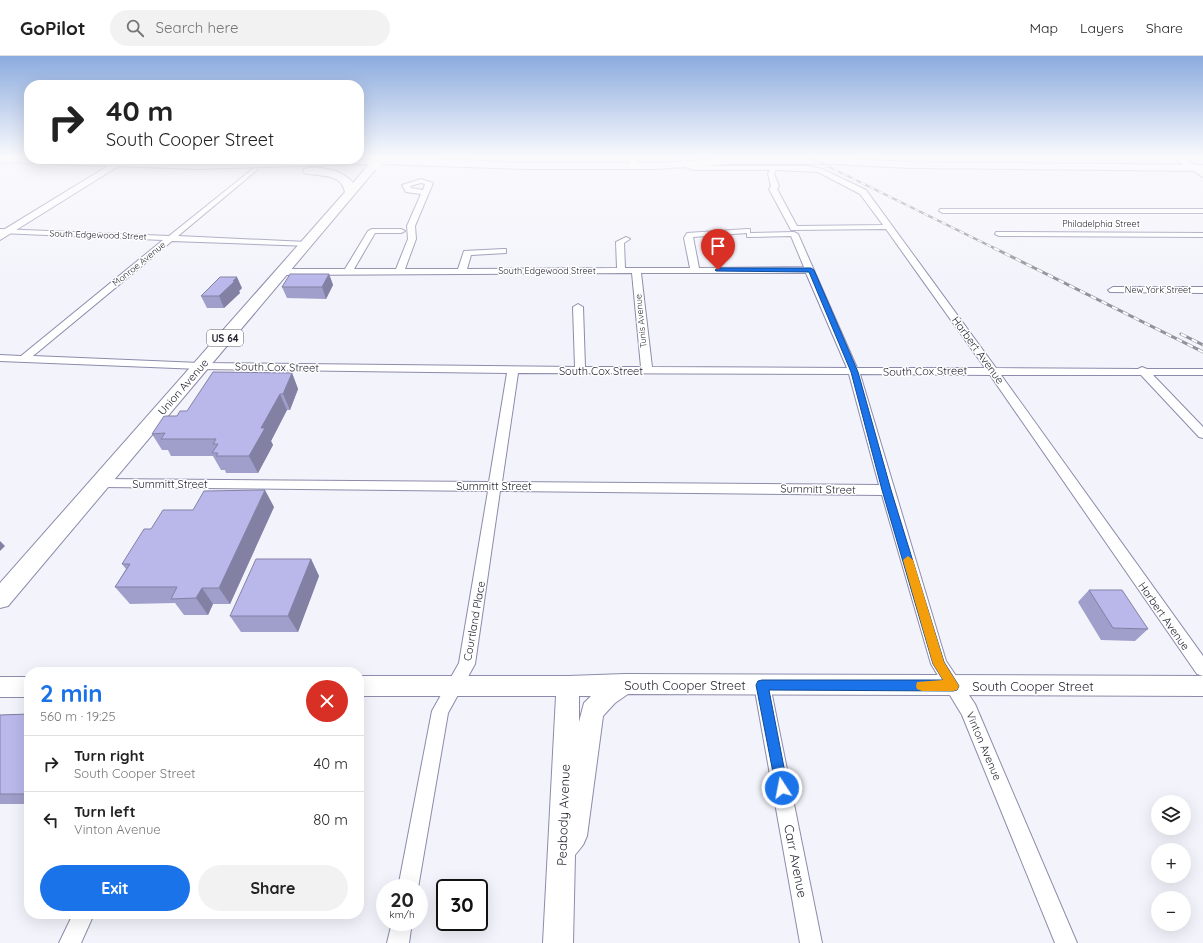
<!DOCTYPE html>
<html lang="en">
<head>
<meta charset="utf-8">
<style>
  body { margin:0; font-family:Quicksand,sans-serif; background:#f2f2f2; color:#222; height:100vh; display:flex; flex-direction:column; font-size:15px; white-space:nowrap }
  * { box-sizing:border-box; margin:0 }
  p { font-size:13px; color:#767676 }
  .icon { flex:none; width:22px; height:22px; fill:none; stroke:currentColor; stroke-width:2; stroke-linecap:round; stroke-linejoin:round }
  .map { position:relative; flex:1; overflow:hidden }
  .details { position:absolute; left:24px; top:611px; width:340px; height:252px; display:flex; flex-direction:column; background:#fff; border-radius:16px; box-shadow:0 4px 16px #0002 }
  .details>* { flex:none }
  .hud { position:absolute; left:24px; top:24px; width:340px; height:84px; border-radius:16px; box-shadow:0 4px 16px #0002; background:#fff; color:#222; overflow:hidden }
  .controls { position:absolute; left:1151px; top:739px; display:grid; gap:8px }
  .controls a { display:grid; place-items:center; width:40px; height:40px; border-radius:50%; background:#fff; box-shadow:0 4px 16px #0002; font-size:20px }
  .speed { position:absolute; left:376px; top:823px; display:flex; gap:8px; font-size:20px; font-weight:700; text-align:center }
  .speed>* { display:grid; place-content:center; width:52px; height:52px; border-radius:50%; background:#fff; box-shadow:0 4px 16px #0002; line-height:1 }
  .speed small { font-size:10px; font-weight:400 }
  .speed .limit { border:2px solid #111; border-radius:6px; background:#fff; color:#111 }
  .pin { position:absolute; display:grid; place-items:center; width:34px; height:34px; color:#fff; margin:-41px -17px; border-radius:50% 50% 50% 0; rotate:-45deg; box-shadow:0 0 4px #0007 }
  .pin .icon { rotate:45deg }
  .me { position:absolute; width:44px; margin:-22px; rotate:349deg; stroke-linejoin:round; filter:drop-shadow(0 0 3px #0008) }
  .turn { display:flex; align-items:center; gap:14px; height:84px; padding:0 16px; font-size:18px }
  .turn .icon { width:52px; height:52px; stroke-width:2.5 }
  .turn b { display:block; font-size:28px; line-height:34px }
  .round { display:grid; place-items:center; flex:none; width:42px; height:42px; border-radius:21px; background:#f2f2f2 }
  .head { display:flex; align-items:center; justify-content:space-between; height:68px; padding:0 16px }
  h1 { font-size:24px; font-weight:800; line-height:30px; color:#1a73e8 }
  .cta { display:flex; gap:8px; margin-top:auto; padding:8px 16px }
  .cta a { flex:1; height:46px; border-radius:24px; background:#1a73e8; color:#fff; font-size:16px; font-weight:800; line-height:46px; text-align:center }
  .cta a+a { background:#f2f2f2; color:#222 }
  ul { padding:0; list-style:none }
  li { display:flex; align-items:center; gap:12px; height:56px; padding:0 16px; border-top:1px solid #e0e0e0 }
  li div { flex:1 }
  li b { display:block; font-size:15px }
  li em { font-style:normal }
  header { display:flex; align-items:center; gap:24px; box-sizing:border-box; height:56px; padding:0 20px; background:#fff; border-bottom:1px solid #e0e0e0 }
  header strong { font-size:19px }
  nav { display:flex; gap:22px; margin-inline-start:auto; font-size:14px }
  .search { width:280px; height:36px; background:#f2f2f2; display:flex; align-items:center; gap:10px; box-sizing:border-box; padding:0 14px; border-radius:22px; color:#767676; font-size:15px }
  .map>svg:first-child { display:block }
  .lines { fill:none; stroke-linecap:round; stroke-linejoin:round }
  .street-casing { stroke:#8c8bab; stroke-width:2 }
  .secondary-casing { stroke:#8c8bab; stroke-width:2 }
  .primary-casing { stroke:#8c8bab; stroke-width:2 }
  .street { fill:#fff; fill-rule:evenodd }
  .secondary { fill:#fff; fill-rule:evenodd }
  .primary { fill:#fff; fill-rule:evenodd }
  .rail-far1-casing { stroke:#92919c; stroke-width:2.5 }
  .rail-casing { stroke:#92919c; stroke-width:3 }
  .rail-far1 { stroke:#fff; stroke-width:1.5; stroke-dasharray:5; stroke-linecap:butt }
  .rail { stroke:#fff; stroke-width:2; stroke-dasharray:6; stroke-linecap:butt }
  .primary-bridge-casing { stroke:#8c8bab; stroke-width:12; stroke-linecap:butt }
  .primary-bridge { stroke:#fff; stroke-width:12 }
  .wall { fill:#a09eca }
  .shaded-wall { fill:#8281a4 }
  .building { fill:#bab8eb; stroke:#8281a4 }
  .route { fill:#1a73e8; stroke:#114b97 }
  .slow { fill:#f59e0b }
  .labels { text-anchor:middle; stroke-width:3; stroke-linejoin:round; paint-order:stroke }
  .far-street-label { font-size:9px; fill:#201f2c; stroke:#fff }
  .shield { fill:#fff; stroke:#63626b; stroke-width:1 }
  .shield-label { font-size:10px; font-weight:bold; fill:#201f2c }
  .street-label { font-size:11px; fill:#201f2c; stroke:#fff }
  .near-street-label { font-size:13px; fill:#201f2c; stroke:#fff }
</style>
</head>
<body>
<header>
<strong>GoPilot</strong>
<div class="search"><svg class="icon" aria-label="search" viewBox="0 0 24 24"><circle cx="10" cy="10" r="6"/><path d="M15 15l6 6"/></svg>Search here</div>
<nav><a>Map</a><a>Layers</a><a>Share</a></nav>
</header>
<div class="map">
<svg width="1203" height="887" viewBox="0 0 1203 887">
  <rect width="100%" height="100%" fill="#f3f3fb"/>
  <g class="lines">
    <g class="street-casing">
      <g id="street">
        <path d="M681,100H687L686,107L694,110H809L822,113L866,134L996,312L1138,313L1142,311L1147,313H1203V319H1153L1203,371V382L1199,381L1141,319H1001L1203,600V620L1197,618L990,319L860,318L946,605L975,648L1077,887H1055L962,659L931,608L882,439L500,435L475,608L448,657L418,832H398L432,655L459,607L488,435L101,431L97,430L95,427L97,424L101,423L489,426L507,317L200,313L0,305V299L21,300L163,184L0,177V173L169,180L255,111L257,112V114L178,180L307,186L311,188L310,190L172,185L33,300L200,307L575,311L573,251L578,248L583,251L585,311H641L632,217L283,219L279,216L283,213H345L368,175L372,173H401L405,175L401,177H375L354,213H396L408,183L407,170L421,138L406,136L402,129L421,123L433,127L415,170L416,183L405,213H458L464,195L503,193H506V197L471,199L467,213L617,212L616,186L626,181L630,183L624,187L625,212H690L684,182L687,177L747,173H750V177L794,176L798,178L857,312H985L886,173L791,174L769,133L771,130L768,118L770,114H693L681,109ZM776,114L818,116L860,138L883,169L797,170L777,133L779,130L774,118ZM421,127L425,128L423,134L411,132L410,130ZM747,177V181H750L791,180L804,211L699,212L693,181ZM641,217H806L847,312L652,311ZM518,317L849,318L879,429L502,426Z"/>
        <polygon points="940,153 1203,153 1203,157 943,157 939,155"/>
        <polygon points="996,176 1203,177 1203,181 999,180 995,178"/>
        <polygon points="1113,231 1203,231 1203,237 1110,236 1108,234"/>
        <polygon points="762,621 768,624 770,629 822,887 800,887 754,629 756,624"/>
        <polygon points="73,858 94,858 81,887 59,887"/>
        <polygon points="392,866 412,866 409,887 387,887"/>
      </g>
    </g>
    <g class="secondary-casing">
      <g id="secondary">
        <polygon points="628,100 637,100 636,111 630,111"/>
        <polygon points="1170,100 1181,100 1203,114 1203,121"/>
        <polygon points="119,103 130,103 0,184 0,176"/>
        <path d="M625,618L1203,620V640L628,638L615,647L603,660L587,780L583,789L575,799L573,887H543L556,640H359V620H568ZM579,640H591L584,647L579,666Z"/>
        <rect x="0" y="621" width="29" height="20"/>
      </g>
    </g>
    <g class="primary-casing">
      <path id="primary" d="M0,100L29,101V103L183,106L413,102L524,107H656L732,102H832L911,106L1203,109V115L911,112L832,108H732L656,113H524L380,108L8,550L0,552V527L345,136C341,116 319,121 304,117L303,115L304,113C319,109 344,114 353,127L369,108L198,113L0,106Z"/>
    </g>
    <use href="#street" class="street"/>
    <use href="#secondary" class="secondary"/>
    <use href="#primary" class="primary"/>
    <g class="rail-far1-casing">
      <polyline id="rail-far1" points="807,100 996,193"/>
    </g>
    <g class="rail-casing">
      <g id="rail">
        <polyline points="994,192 1203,296"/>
        <polyline points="1181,278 1203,289"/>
      </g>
    </g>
    <use href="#rail-far1" class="rail-far1"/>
    <use href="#rail" class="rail"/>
    <g class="primary-bridge-casing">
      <polyline id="primary-bridge" points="375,108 381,100"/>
    </g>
    <use href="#primary-bridge" class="primary-bridge"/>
  </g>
  <g class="wall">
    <polygon points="329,218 333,229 326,243 287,242 282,231"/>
    <polygon points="242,232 239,235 240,237 224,252 207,252 201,240"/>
    <polygon points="292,317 298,333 290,354 287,354 271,385 273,389 258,417 226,417 225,414 221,414 213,400 171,400 168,394 162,394 152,378 177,360 187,355"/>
    <polygon points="274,451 230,548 213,548 208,559 184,559 175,547 130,548 115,531 126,513 122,508 151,473 193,454"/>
    <polygon points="311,503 319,520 298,576 241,576 230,560"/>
    <polygon points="1089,534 1148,573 1135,585 1101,584 1078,546"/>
    <polygon points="29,658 29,748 0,748 0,659"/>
  </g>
  <g class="shaded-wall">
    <polygon points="329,218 333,229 326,243 322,231"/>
    <polygon points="237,221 242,232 239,235 240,237 224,252 219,240"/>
    <polygon points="292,317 298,333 290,354 283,338"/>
    <polygon points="280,338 287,354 271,385 273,389 258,417 249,400 261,372"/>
    <polygon points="265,434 274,451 230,548 219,532"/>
    <polygon points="0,485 5,490 0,495"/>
    <polygon points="311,503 319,520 298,576 288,560"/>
    <polygon points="202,532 213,548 208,559 196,542"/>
  </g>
  <g class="building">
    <polygon points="290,218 329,218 322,231 282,231"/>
    <polygon points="220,221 237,221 233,225 235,225 219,240 201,240"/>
    <polygon points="213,316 292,317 283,338 280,338 261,372 265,372 249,400 216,400 218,397 212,397 218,388 213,388 216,383 161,383 165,377 152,378 164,360 177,360 180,355 187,355"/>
    <polygon points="265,434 219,532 202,532 196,542 171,543 177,531 115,531 130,508 122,508 144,473 151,473 163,454 193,454 204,435"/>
    <polygon points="256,503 311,503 288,560 230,560"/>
    <polygon points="1089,534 1122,534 1148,573 1113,572"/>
    <polygon points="29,658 29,738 0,738 0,659"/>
  </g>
  <linearGradient id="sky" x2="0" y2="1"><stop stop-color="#8babde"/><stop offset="0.45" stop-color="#fafafd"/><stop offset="1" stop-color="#fafafd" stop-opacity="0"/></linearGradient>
  <rect width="1203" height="224" fill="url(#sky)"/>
  <polygon class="route" points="718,212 811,212 814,214 858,316 891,434 944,606 959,630 957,634 953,635 769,634 788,732 787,736 782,738 777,736 776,732 756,629 758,625 762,624 943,624 933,608 882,434 851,316 809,216 716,215 715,214"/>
  <polygon class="slow" points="908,500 913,504 944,606 959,630 957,634 953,635 922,635 917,633 916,630 917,626 943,624 933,608 903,504"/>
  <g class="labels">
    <g class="far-street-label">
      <text x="1101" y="171">Philadelphia Street</text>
      <text transform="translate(98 179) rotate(2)" y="3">South Edgewood Street</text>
      <text transform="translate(139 208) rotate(-39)" y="3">Monroe Avenue</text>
      <text x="547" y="218">South Edgewood Street</text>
      <text x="1158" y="237">New York Street</text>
      <text transform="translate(641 265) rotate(-96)" y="3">Tunis Avenue</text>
    </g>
    <rect class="shield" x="207" y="274" width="36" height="16" rx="3"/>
    <g class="shield-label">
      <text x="225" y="286">US 64</text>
    </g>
    <g class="street-label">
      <text transform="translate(978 294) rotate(54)" y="4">Harbert Avenue</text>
      <text transform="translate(277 311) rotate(1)" y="4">South Cox Street</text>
      <text x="601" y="319">South Cox Street</text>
      <text transform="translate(925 315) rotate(-1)" y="4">South Cox Street</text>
      <text transform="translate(183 331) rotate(-49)" y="4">Union Avenue</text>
      <text x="170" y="432">Summitt Street</text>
      <text x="494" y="434">Summitt Street</text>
      <text transform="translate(818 433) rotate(1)" y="4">Summitt Street</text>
      <text transform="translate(1164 560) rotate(55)" y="4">Harbert Avenue</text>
      <text transform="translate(474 565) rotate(-80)" y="4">Courtland Place</text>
      <text transform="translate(984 690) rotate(67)" y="4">Vinton Avenue</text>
    </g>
    <g class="near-street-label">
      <text x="685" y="634">South Cooper Street</text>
      <text x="1033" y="635">South Cooper Street</text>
      <text transform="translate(563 759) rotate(-88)" y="5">Peabody Avenue</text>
      <text transform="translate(796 805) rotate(79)" y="5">Carr Avenue</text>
    </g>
  </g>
</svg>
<div class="controls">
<a><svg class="icon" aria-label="layers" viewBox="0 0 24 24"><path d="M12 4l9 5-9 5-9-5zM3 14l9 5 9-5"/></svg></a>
<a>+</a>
<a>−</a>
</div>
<div class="speed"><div>20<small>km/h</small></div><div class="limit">30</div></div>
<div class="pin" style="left:718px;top:214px;background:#d93025"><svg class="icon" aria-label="arrive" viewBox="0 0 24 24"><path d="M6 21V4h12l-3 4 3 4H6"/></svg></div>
<svg class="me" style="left:782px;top:732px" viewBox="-20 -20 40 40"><circle r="17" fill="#1a73e8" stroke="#fff" stroke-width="3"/><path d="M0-11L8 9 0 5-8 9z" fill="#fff"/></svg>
<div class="hud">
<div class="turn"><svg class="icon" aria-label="right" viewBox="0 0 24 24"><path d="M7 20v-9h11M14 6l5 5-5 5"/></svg><div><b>40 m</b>South Cooper Street</div></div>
</div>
<section class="details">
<div class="head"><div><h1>2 min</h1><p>560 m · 19:25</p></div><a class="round" style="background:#d93025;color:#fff"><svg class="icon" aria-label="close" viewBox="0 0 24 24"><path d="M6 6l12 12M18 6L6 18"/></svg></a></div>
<ul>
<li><svg class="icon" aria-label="right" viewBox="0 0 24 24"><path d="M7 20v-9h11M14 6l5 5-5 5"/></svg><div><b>Turn right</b><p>South Cooper Street</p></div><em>40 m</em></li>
<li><svg class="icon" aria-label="left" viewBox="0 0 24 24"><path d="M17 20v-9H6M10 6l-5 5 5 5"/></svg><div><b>Turn left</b><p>Vinton Avenue</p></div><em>80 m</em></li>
</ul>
<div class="cta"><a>Exit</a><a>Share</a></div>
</section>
</div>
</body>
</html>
